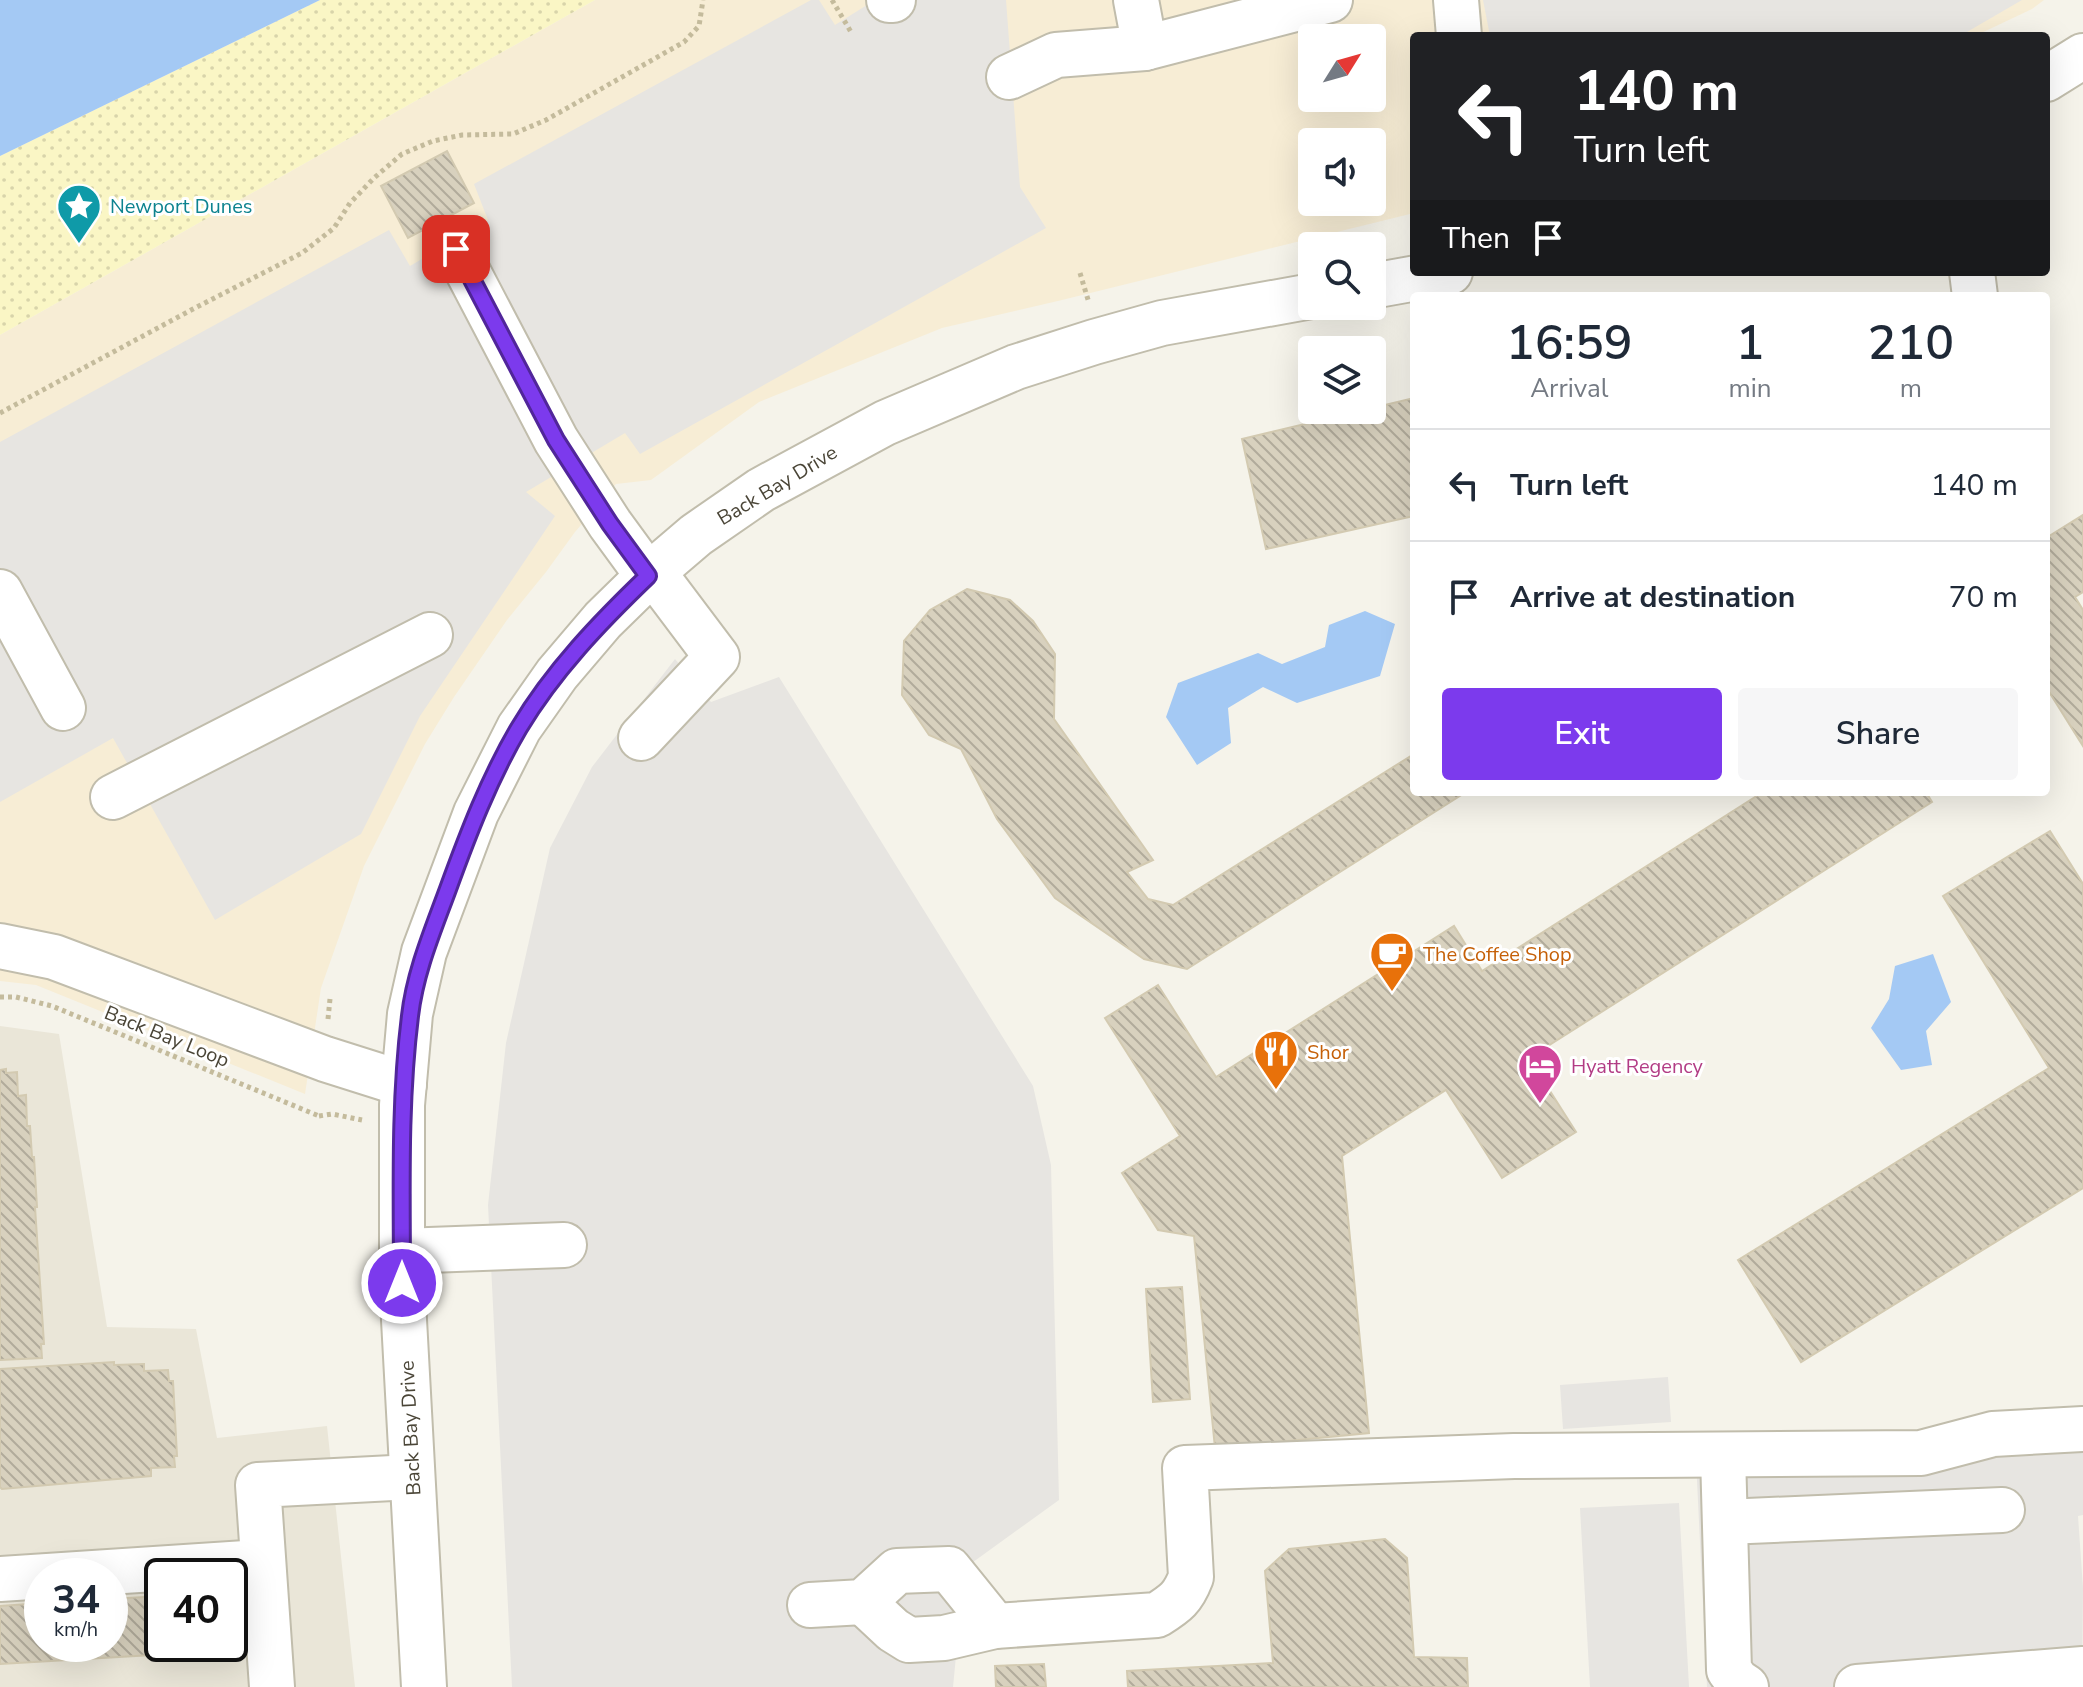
<!DOCTYPE html>
<html lang="en">
<head>
<meta charset="utf-8">
<style>
  body { margin:0; font-family:"Nunito Sans",sans-serif; background:#f6f6f7; color:#1f2937; height:100vh; display:flex; flex-direction:column; font-size:30px; white-space:nowrap }
  * { box-sizing:border-box; margin:0 }
  p { font-size:26px; color:#747a83 }
  .icon { flex:none; width:44px; height:44px; fill:none; stroke:currentColor; stroke-width:2; stroke-linecap:round; stroke-linejoin:round }
  .map { position:relative; flex:1; overflow:hidden }
  .details { position:absolute; left:1410px; top:292px; width:640px; height:504px; display:flex; flex-direction:column; background:#fff; border-radius:8px; box-shadow:0 8px 32px #0002 }
  .details>* { flex:none }
  .guide { position:absolute; left:1410px; top:32px; width:640px; height:244px; border-radius:8px; box-shadow:0 8px 32px #0002; background:#202124; color:#fff; overflow:hidden }
  .needle { width:52px; rotate:53deg }
  .buttons { position:absolute; left:1298px; top:24px; display:grid; gap:16px }
  .buttons a { display:grid; place-items:center; width:88px; height:88px; border-radius:8px; background:#fff; box-shadow:0 8px 32px #0002; font-size:40px }
  .speed { position:absolute; left:24px; top:1558px; display:flex; gap:16px; font-size:40px; font-weight:700; text-align:center }
  .speed>* { display:grid; place-content:center; width:104px; height:104px; border-radius:50%; background:#fff; box-shadow:0 8px 32px #0002; line-height:1 }
  .speed small { font-size:20px; font-weight:400 }
  .speed .limit { border:4px solid #111; border-radius:12px; background:#fff; color:#111 }
  .pin { position:absolute; display:grid; place-items:center; width:68px; height:68px; color:#fff; margin:-34px; border-radius:16px; box-shadow:0 4px 12px #0006 }
  .me { position:absolute; width:88px; margin:-44px; rotate:0deg; stroke-linejoin:round; filter:drop-shadow(0 0 6px #0008) }
  .turn { display:flex; align-items:center; gap:28px; height:168px; padding:0 32px; font-size:36px }
  .turn .icon { width:104px; height:104px; stroke-width:2.5 }
  .turn b { display:block; font-size:56px; line-height:68px }
  .then { display:flex; align-items:center; height:76px; padding:0 32px; background:#0003; gap:16px; font-size:30px }
  .eta { display:flex; justify-content:space-evenly; align-items:center; height:136px; text-align:center }
  .eta b { font-size:48px; font-weight:600; line-height:56px }
  .action { display:flex; gap:16px; margin-top:auto; padding:16px 32px }
  .action a { flex:1; height:92px; border-radius:8px; background:#7c3aed; color:#fff; font-size:32px; font-weight:600; line-height:92px; text-align:center }
  .action a+a { background:#f6f6f7; color:#1f2937 }
  ul { padding:0; list-style:none }
  li { display:flex; align-items:center; gap:24px; height:112px; padding:0 32px; border-top:2px solid #e0e1e3 }
  li div { flex:1 }
  li b { display:block; font-size:30px }
  li em { font-style:normal }
  .map>svg:first-child { display:block }
  .residential { fill:#eae6d8; fill-rule:evenodd }
  .commercial { fill:#f7edd5; fill-rule:evenodd }
  .sand { fill:url(#sand-dots) }
  .parking { fill:#e7e5e1 }
  .water { fill:#a4c9f4 }
  .building { fill:url(#building-back-hatch); stroke:#d3cab1; stroke-width:2 }
  .lines { fill:none; stroke-linecap:round; stroke-linejoin:round }
  .minor-casing { stroke:#c1bdac; stroke-width:48 }
  .path { stroke:#c4bb9c; stroke-width:5; stroke-dasharray:4 4; stroke-linecap:butt }
  .minor { stroke:#fff; stroke-width:44 }
  .route-casing { stroke:#51269a; stroke-width:20 }
  .route { stroke:#7c3aed; stroke-width:14 }
  .labels { text-anchor:middle; stroke-width:6; stroke-linejoin:round; paint-order:stroke }
  .culture-label { font-size:20px; fill:#0d838f; stroke:#fff; text-anchor:start }
  .street-label { font-size:20px; fill:#4a4537; stroke:#fff }
  .food-label { font-size:20px; fill:#c56008; stroke:#fff; text-anchor:start }
  .hotel-label { font-size:20px; fill:#b23c85; stroke:#fff; text-anchor:start }
</style>
</head>
<body>
<div class="map">
<svg width="2083" height="1687" viewBox="0 0 2083 1687">
  <defs>
    <pattern id="sand-dots" width="8" height="8" patternUnits="userSpaceOnUse" patternTransform="scale(2)"><rect width="8" height="8" fill="#faf6c5"/><path d="M2 2h.1M6 6h.1" fill="none" stroke="#d8d4aa" stroke-width="1.8" stroke-linecap="round"/></pattern>
    <pattern id="building-back-hatch" width="6" height="6" patternUnits="userSpaceOnUse" patternTransform="scale(2)"><rect width="6" height="6" fill="#d8d1be"/><path d="M-1 5l2 2M0 0l6 6M5-1l2 2" fill="none" stroke="#b1ab9b"/></pattern>
  </defs>
  <rect width="100%" height="100%" fill="#f5f3ea"/>
  <path class="residential" d="M0,1026L59,1034L107,1327L196,1329L217,1438L327,1426L355,1687H0ZM42,1576H110V1644H42ZM162,1576H230V1644H162Z"/>
  <path class="commercial" d="M595,0H2044L2032,9L1975,36H1414V213L1062,300L942,328L759,402L651,480L616,484L575,532L546,572L507,620L454,697L425,744L364,866L321,988L305,1094L36,985L0,981V335ZM1312,38H1372V98H1312ZM1312,142H1372V202H1312Z"/>
  <polygon class="sand" points="320,0 595,0 0,335 0,156"/>
  <g class="parking">
    <polygon points="811,0 819,0 835,25 875,0 1006,0 1020,187 1046,228 640,454 625,433 526,492 555,516 420,716 361,834 215,920 113,738 0,802 0,442 389,230 410,266 488,220 474,184"/>
    <polygon points="1483,0 2022,0 1960,36 1490,36"/>
    <polygon points="675,659 711,702 779,677 1033,1086 1051,1165 1059,1500 969,1565 959,1625 953,1687 512,1687 488,1205 506,1043 550,848 592,767"/>
    <polygon points="1668,1377 1671,1422 1563,1429 1560,1385"/>
    <polygon points="2083,1439 2083,1515 2078,1516 2083,1588 2082,1687 1707,1687 1696,1460"/>
    <polygon points="1679,1503 1689,1687 1590,1687 1580,1508"/>
  </g>
  <g class="water">
    <polygon points="0,0 320,0 0,156"/>
    <polygon points="1365,611 1395,624 1380,676 1297,703 1263,687 1228,708 1231,743 1197,765 1166,717 1178,683 1258,653 1282,664 1325,647 1329,625"/>
    <polygon points="1933,954 1951,1002 1926,1031 1932,1065 1901,1070 1871,1028 1889,999 1895,966"/>
  </g>
  <g class="building">
    <polygon points="447,151 474,203 408,238 381,186"/>
    <polygon points="1414,398 1414,516 1266,549 1242,439 1364,410 1372,410 1372,408"/>
    <polygon points="2083,515 2083,592 2075,597 2083,610 2083,746 2046,687 2046,538"/>
    <polygon points="967,589 1010,600 1033,621 1055,654 1054,719 1153,860 1127,872 1148,899 1173,905 1414,754 1414,792 1466,792 1187,969 1144,959 1055,898 997,819 961,749 929,735 902,695 904,641 930,610"/>
    <polygon points="1763,792 1926,792 1932,802 1529,1058 1576,1132 1502,1178 1446,1090 1342,1156 1369,1433 1215,1448 1194,1236 1158,1230 1122,1173 1180,1136 1105,1018 1158,985 1216,1077 1454,926 1482,971"/>
    <polygon points="2050,831 2083,884 2083,1188 1801,1362 1738,1260 2049,1068 1943,896"/>
    <polygon points="6,1069 6,1073 17,1072 18,1096 26,1095 27,1126 30,1126 32,1157 34,1157 37,1207 35,1207 44,1344 41,1344 42,1358 0,1360 0,1070"/>
    <polygon points="1182,1287 1190,1399 1153,1402 1146,1289"/>
    <polygon points="114,1362 114,1365 144,1364 144,1371 168,1370 169,1381 173,1381 177,1456 174,1456 175,1467 151,1468 151,1476 2,1489 0,1487 0,1369"/>
    <polygon points="1385,1539 1407,1558 1414,1657 1467,1658 1468,1687 1128,1687 1127,1671 1273,1663 1265,1571 1289,1549"/>
    <polygon points="250,1591 254,1649 0,1664 0,1606 42,1603 42,1644 110,1644 110,1599 162,1596 162,1644 230,1644 230,1592"/>
    <polygon points="1044,1664 1046,1687 996,1687 995,1666"/>
  </g>
  <g class="lines">
    <g class="minor-casing">
      <g id="minor">
        <polyline points="889,0 893,0"/>
        <polyline points="1136,0 1145,48"/>
        <polyline points="1456,0 1459,36"/>
        <polyline points="1009,77 1056,55 1145,48 1330,0"/>
        <polyline points="2046,79 2083,56"/>
        <polyline points="456,249 556,440 610,524 648,576"/>
        <polyline points="1972,272 1975,296"/>
        <polyline points="1372,286 1450,272"/>
        <polyline points="0,592 63,708"/>
        <polyline points="641,738 717,657 653,572"/>
        <polyline points="113,797 430,635"/>
        <polyline points="0,946 54,957 325,1059 404,1084"/>
        <polyline points="402,1251 564,1245"/>
        <polyline points="1723,1455 1729,1670 1737,1681 1746,1687"/>
        <polyline points="1725,1522 2002,1510"/>
        <polyline points="0,1579 262,1562"/>
        <path d="M863,1602L893,1630L909,1640L944,1638L995,1626L1157,1615C1176,1603 1183,1598 1191,1577L1185,1468L1514,1456L1921,1453L1993,1434L2083,1429"/>
        <polyline points="810,1605 863,1602 897,1571 949,1569 995,1626"/>
        <polyline points="272,1687 258,1485 412,1477"/>
        <polyline points="424,1687 402,1283 402,1105 410,1014 424,952 476,813 519,728 557,674 603,620 648,576 696,535 761,490 885,423 1016,367 1094,342 1162,323 1312,296"/>
        <polyline points="1857,1687 2083,1669"/>
      </g>
    </g>
    <g class="path">
      <polyline points="832,0 851,32"/>
      <polyline points="1080,273 1089,303"/>
      <polyline points="0,413 193,309 302,253 334,228 350,203 374,178 402,154 433,141 462,135 513,134 546,120 684,42 699,26 703,0"/>
      <polyline points="0,997 16,997 52,1006 319,1116"/>
      <polyline points="328,1019 330,999"/>
      <polyline points="319,1116 332,1114 362,1120"/>
    </g>
    <use href="#minor" class="minor"/>
  </g>
  <g class="lines">
    <g class="route-casing">
      <path id="route" d="M402,1283C402,1194 399,1104 410,1016C415,972 433,930 448,889C468,834 489,779 519,728C553,671 600,622 648,576L610,524L556,440L456,249"/>
    </g>
    <use href="#route" class="route"/>
  </g>
  <defs>
    <g id="sight-pin" transform="scale(2.3)"><path d="M0 17L-7.5 6A9.5 9.5 0 1 1 7.5 6Z" fill="#0f9aa8" stroke="#fff"/><path d="M0-6L1.8-2.2L6-1.7L2.9 1.2L3.7 5.4L0 3.3L-3.7 5.4L-2.9 1.2L-6-1.7L-1.8-2.2Z" fill="#fff"/></g>
    <g id="cafe-pin" transform="scale(2.3)"><path d="M0 17L-7.5 6A9.5 9.5 0 1 1 7.5 6Z" fill="#e8710a" stroke="#fff"/><path d="M-5.5-4.5H6V0H3Q3 3.5 0 3.5H-2.5Q-5.5 3.5-5.5 0ZM3-3.2v2h1.7v-2ZM-6 4.5H4V6H-6Z" fill="#fff"/></g>
    <g id="restaurant-pin" transform="scale(2.3)"><path d="M0 17L-7.5 6A9.5 9.5 0 1 1 7.5 6Z" fill="#e8710a" stroke="#fff"/><path d="M-5-6h1v4h1v-4h1v4h1v-4h1v5L-1.5 .5V6h-2V.5L-5-1ZM5-6V6H3V1.5H1.5Q1.5-4 5-6Z" fill="#fff"/></g>
    <g id="hotel-pin" transform="scale(2.3)"><path d="M0 17L-7.5 6A9.5 9.5 0 1 1 7.5 6Z" fill="#d1479c" stroke="#fff"/><path d="M-6-4.5h1.5V1H6V5H4.5V3h-9V5H-6ZM-4 0a1.8 1.8 0 1 1 3.6 0ZM.5 0V-2.5h3Q6-2.5 6 0Z" fill="#fff"/></g>
  </defs>
  <g fill-rule="evenodd">
    <use href="#sight-pin" x="79" y="206"/>
    <use href="#cafe-pin" x="1392" y="954"/>
    <use href="#restaurant-pin" x="1276" y="1052"/>
    <use href="#hotel-pin" x="1540" y="1066"/>
  </g>
  <g class="labels">
    <g class="culture-label">
      <text x="110" y="213">Newport Dunes</text>
    </g>
    <g class="street-label">
      <text transform="translate(777 485) rotate(-31)" y="7">Back Bay Drive</text>
      <text transform="translate(167 1036) rotate(22)" y="7">Back Bay Loop</text>
      <text transform="translate(410 1428) rotate(-93)" y="7">Back Bay Drive</text>
    </g>
    <g class="food-label">
      <text x="1423" y="961">The Coffee Shop</text>
      <text x="1307" y="1059">Shor</text>
    </g>
    <g class="hotel-label">
      <text x="1571" y="1073">Hyatt Regency</text>
    </g>
  </g>
</svg>
<div class="buttons">
<a><svg class="needle" viewBox="-14 -14 28 28"><path d="M0-13l5 13h-10z" fill="#e53935"/><path d="M0 13l5-13h-10z" fill="#747a83"/></svg></a>
<a><svg class="icon" aria-label="sound" viewBox="0 0 24 24"><path d="M4 9h4l5-4v14l-5-4H4zM17 9q2 3 0 6"/></svg></a>
<a><svg class="icon" aria-label="search" viewBox="0 0 24 24"><circle cx="10" cy="10" r="6"/><path d="M15 15l6 6"/></svg></a>
<a><svg class="icon" aria-label="layers" viewBox="0 0 24 24"><path d="M12 4l9 5-9 5-9-5zM3 14l9 5 9-5"/></svg></a>
</div>
<div class="speed"><div>34<small>km/h</small></div><div class="limit">40</div></div>
<div class="pin" style="left:456px;top:249px;background:#d93025"><svg class="icon" aria-label="arrive" viewBox="0 0 24 24"><path d="M6 21V4h12l-3 4 3 4H6"/></svg></div>
<svg class="me" style="left:402px;top:1283px" viewBox="-20 -20 40 40"><circle r="17" fill="#7c3aed" stroke="#fff" stroke-width="3"/><path d="M0-11L8 9 0 5-8 9z" fill="#fff"/></svg>
<div class="guide">
<div class="turn"><svg class="icon" aria-label="left" viewBox="0 0 24 24"><path d="M17 20v-9H6M10 6l-5 5 5 5"/></svg><div><b>140 m</b>Turn left</div></div>
<div class="then">Then<svg class="icon" aria-label="arrive" viewBox="0 0 24 24"><path d="M6 21V4h12l-3 4 3 4H6"/></svg></div>
</div>
<section class="details">
<div class="eta">
<div><b>16:59</b><p>Arrival</p></div>
<div><b>1</b><p>min</p></div>
<div><b>210</b><p>m</p></div>
</div>
<ul>
<li><svg class="icon" aria-label="left" viewBox="0 0 24 24"><path d="M17 20v-9H6M10 6l-5 5 5 5"/></svg><div><b>Turn left</b></div><em>140 m</em></li>
<li><svg class="icon" aria-label="arrive" viewBox="0 0 24 24"><path d="M6 21V4h12l-3 4 3 4H6"/></svg><div><b>Arrive at destination</b></div><em>70 m</em></li>
</ul>
<div class="action"><a>Exit</a><a>Share</a></div>
</section>
</div>
</body>
</html>
